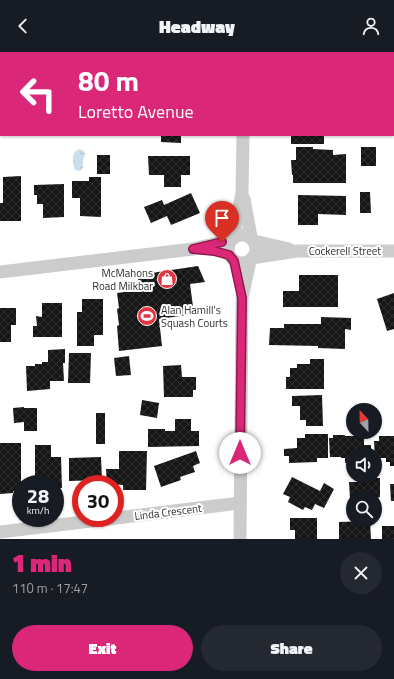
<!DOCTYPE html>
<html lang="en">
<head>
<meta charset="utf-8">
<style>
  body { margin:0; font-family:"Titillium Web",sans-serif; background:#242831; color:#f1f3f6; height:100vh; display:flex; flex-direction:column; font-size:15px; white-space:nowrap }
  * { box-sizing:border-box; margin:0 }
  p { font-size:13px; color:#9ea1a6 }
  .icon { flex:none; width:22px; height:22px; fill:none; stroke:currentColor; stroke-width:2; stroke-linecap:round; stroke-linejoin:round }
  .map { position:relative; height:487px; overflow:hidden }
  .drawer { display:flex; flex-direction:column; background:#171b24; flex:1 }
  .drawer>* { flex:none }
  .top-card { position:absolute; left:0px; top:0px; width:394px; height:84px; box-shadow:0 1px 3px #0004; background:#db2777; color:#fff; overflow:hidden }
  .needle { width:26px; rotate:338deg }
  .fabs { position:absolute; left:346px; top:351px; display:grid; gap:8px }
  .fabs a { display:grid; place-items:center; width:36px; height:36px; border-radius:50%; background:#171b24; box-shadow:0 1px 3px #0004; font-size:20px }
  .speed { position:absolute; left:12px; top:423px; display:flex; gap:8px; font-size:20px; font-weight:700; text-align:center }
  .speed>* { display:grid; place-content:center; width:52px; height:52px; border-radius:50%; background:#171b24; box-shadow:0 1px 3px #0004; line-height:1 }
  .speed small { font-size:10px; font-weight:400 }
  .speed .limit { border:6px solid #d22; background:#fff; color:#111 }
  .pin { position:absolute; display:grid; place-items:center; width:34px; height:34px; color:#fff; margin:-41px -17px; border-radius:50% 50% 50% 0; rotate:-45deg; box-shadow:0 0 4px #0007 }
  .pin .icon { rotate:45deg }
  .me { position:absolute; width:44px; margin:-22px; rotate:0deg; stroke-linejoin:round; filter:drop-shadow(0 0 3px #0008) }
  .turn { display:flex; align-items:center; gap:14px; height:84px; padding:0 12px; font-size:18px }
  .turn .icon { width:52px; height:52px; stroke-width:2.5 }
  .turn b { display:block; font-size:28px; line-height:34px }
  .round { display:grid; place-items:center; flex:none; width:42px; height:42px; border-radius:21px; background:#242831 }
  .summary { display:flex; align-items:center; justify-content:space-between; height:68px; padding:0 12px }
  h1 { font-size:24px; font-weight:800; line-height:30px; color:#db2777 }
  .button { display:flex; gap:8px; margin-top:auto; padding:8px 12px }
  .button a { flex:1; height:46px; border-radius:24px; background:#db2777; color:#fff; font-size:16px; font-weight:800; line-height:46px; text-align:center }
  .button a+a { background:#242831; color:#f1f3f6 }
  header { display:flex; justify-content:space-between; align-items:center; height:52px; padding:0 12px; background:#171b24; font-size:18px; font-weight:800 }
  .map>svg:first-child { display:block }
  .water { fill:url(#water-ripples) }
  .building { fill:url(#building-cross-hatch) }
  .lines { fill:none; stroke-linecap:round; stroke-linejoin:round }
  .street { stroke:#ccc; stroke-width:13 }
  .route-casing { stroke:#8e194d; stroke-width:10 }
  .route { stroke:#db2777; stroke-width:7 }
  .labels { text-anchor:middle; stroke-width:4; stroke-linejoin:round; paint-order:stroke }
  .street-label { font-size:11px; fill:#2f2f2f; stroke:#fff }
  .poi-label { font-size:11px; fill:#2f2f2f; stroke:#fff; text-anchor:end }
</style>
</head>
<body>
<header><svg class="icon" aria-label="back" viewBox="0 0 24 24"><path d="M15 5l-7 7 7 7"/></svg>Headway<svg class="icon" aria-label="person" viewBox="0 0 24 24"><circle cx="12" cy="8" r="4"/><path d="M4 21q1-7 8-7t8 7"/></svg></header>
<div class="map">
<svg width="394" height="487" viewBox="0 0 394 487">
  <defs>
    <pattern id="water-ripples" width="26" height="14" patternUnits="userSpaceOnUse"><rect width="26" height="14" fill="#cadfec"/><path d="M2 4q2-2 4 0t4 0M15 11q2-2 4 0t4 0" fill="none" stroke="#aec0cb"/></pattern>
    <pattern id="building-cross-hatch" width="8" height="8" patternUnits="userSpaceOnUse"><rect width="8" height="8" fill="#161616"/><path d="M0 0l8 8M0 8l8-8" fill="none" stroke="#303030"/></pattern>
  </defs>
  <rect width="100%" height="100%" fill="#fff"/>
  <path class="water" d="M79,97L84,99L85,102L83,108V116L80,119L75,118C72,111 71,100 79,97Z"/>
  <g class="building">
    <polygon points="161,83 181,83 181,91 161,90"/>
    <rect x="291" y="83" width="33" height="9"/>
    <polygon points="296,95 313,95 313,97 333,98 333,103 346,102 346,131 293,131 293,123 292,123 291,108 296,108"/>
    <rect x="361" y="95" width="15" height="19"/>
    <rect x="97" y="103" width="13" height="19"/>
    <polygon points="148,104 190,104 190,123 181,123 181,135 164,135 164,123 149,123"/>
    <polygon points="21,124 21,169 0,169 0,151 3,151 3,125"/>
    <polygon points="89,125 101,125 101,165 80,164 80,146 72,146 72,129 89,129"/>
    <polygon points="64,132 64,165 43,166 43,152 37,152 37,143 34,143 34,133"/>
    <polygon points="360,140 370,140 371,161 360,161"/>
    <polygon points="191,141 200,161 171,173 167,164 151,171 144,155 162,148 164,153"/>
    <polygon points="298,143 346,144 346,163 318,162 318,173 298,173"/>
    <polygon points="198,214 205,230 190,232 194,262 159,267 162,294 119,299 117,274 119,273 117,257 119,256 117,241 139,238 138,223"/>
    <polygon points="299,223 338,223 338,255 283,255 283,239 299,239"/>
    <polygon points="394,241 394,277 387,279 377,247"/>
    <polygon points="82,247 103,247 103,283 94,283 94,294 77,294 77,260 82,260"/>
    <polygon points="42,251 62,251 62,285 33,285 33,274 37,274 36,264 42,265"/>
    <polygon points="0,256 16,256 16,273 11,273 11,290 0,290"/>
    <polygon points="321,265 351,266 351,278 345,277 345,297 318,296 318,294 269,293 270,276 284,276 284,272 321,272"/>
    <polygon points="65,297 65,311 63,311 64,329 50,329 50,337 27,339 26,314 35,314 35,312 42,312 42,310 48,310 48,298"/>
    <polygon points="69,301 91,301 90,331 68,331"/>
    <polygon points="129,304 131,323 116,324 114,306"/>
    <polygon points="310,307 324,307 324,337 286,337 286,325 290,325 290,316 297,316 297,312 310,312"/>
    <polygon points="181,313 182,325 196,325 196,338 193,338 193,345 164,345 163,314"/>
    <polygon points="322,343 323,374 306,374 306,368 300,368 300,354 292,354 292,344"/>
    <polygon points="142,348 159,351 157,366 140,363"/>
    <polygon points="24,355 24,370 14,371 13,356"/>
    <rect x="24" y="356" width="13" height="23"/>
    <rect x="96" y="361" width="9" height="31"/>
    <polygon points="175,367 191,367 191,379 199,379 199,394 148,395 148,377 165,377 165,379 175,379"/>
    <polygon points="305,382 328,382 328,406 317,406 317,410 289,411 289,404 284,404 284,397 297,396 297,386 305,386"/>
    <polygon points="333,383 345,383 345,384 364,384 364,393 371,393 371,402 353,402 353,410 345,411 345,406 341,406 341,405 330,405 329,386 333,386"/>
    <polygon points="379,384 394,384 394,414 390,414 390,410 386,410 386,406 375,406 374,389 379,389"/>
    <polygon points="0,391 21,391 21,439 13,439 13,441 0,442"/>
    <polygon points="35,393 51,393 51,405 61,405 62,436 55,436 55,432 41,432 41,424 35,424"/>
    <polygon points="119,399 147,399 146,438 123,438 123,433 107,432 106,417 119,417"/>
    <polygon points="196,399 200,411 193,414 195,420 180,425 181,428 161,435 154,414"/>
    <polygon points="101,405 102,428 69,429 69,406"/>
    <polygon points="292,425 320,439 324,431 334,437 324,456 315,452 312,458 305,455 303,458 288,450 290,445 283,442"/>
    <polygon points="364,426 380,426 380,445 377,446 377,451 375,451 375,446 353,446 353,447 350,447 349,430 364,430"/>
    <polygon points="390,432 394,432 394,449 391,449"/>
    <polygon points="290,466 317,466 317,487 295,487 295,478 290,478"/>
    <polygon points="370,469 371,487 339,487 339,470"/>
    <rect x="382" y="474" width="12" height="13"/>
  </g>
  <g class="lines">
    <g class="street">
      <polyline points="244,1 244,0"/>
      <polyline points="244,147 251,185"/>
      <circle cx="242" cy="197" r="14"/>
      <polyline points="233,185 242,141 243,83"/>
      <polyline points="254,189 289,197"/>
      <polyline points="252,206 297,199 394,199"/>
      <polyline points="0,220 193,197 230,188"/>
      <polyline points="0,480 240,451"/>
      <polyline points="240,487 242,246 250,209"/>
    </g>
  </g>
  <g class="lines">
    <g class="route-casing">
      <polyline id="route" points="222,190 193,197 214,199 229,203 234,209 242,246 240,401"/>
    </g>
    <use href="#route" class="route"/>
  </g>
  <defs>
    <g id="shop-disc" transform="scale(1)"><circle r="9.5" fill="#e43441" stroke="#fff"/><path d="M-5-2.5h2.3a2.7 3.5 0 0 1 5.4 0H5L5.5 6h-11ZM-1.5-2.5h3a1.5 2.3 0 0 0-3 0Z" fill="#fff"/></g>
    <g id="stadium-disc" transform="scale(1)"><circle r="9.5" fill="#e43441" stroke="#fff"/><path d="M0-5a6.5 5 0 1 0 0 10a6.5 5 0 1 0 0-10ZM-3.5-1.8h7v3.6h-7Z" fill="#fff"/></g>
  </defs>
  <g fill-rule="evenodd">
    <use href="#shop-disc" x="167" y="227"/>
    <use href="#stadium-disc" x="147" y="264"/>
  </g>
  <g class="labels">
    <g class="street-label">
      <text x="345" y="203">Cockerell Street</text>
      <text transform="translate(168 460) rotate(-7)" y="4">Linda Crescent</text>
    </g>
    <g class="poi-label">
      <text x="153" y="225">McMahons<tspan x="153" dy="13">Road Milkbar</tspan></text>
      <text x="161" y="262" text-anchor="start">Alan Hamill's<tspan x="161" dy="13">Squash Courts</tspan></text>
    </g>
  </g>
</svg>
<div class="fabs">
<a><svg class="needle" viewBox="-14 -14 28 28"><path d="M0-13l5 13h-10z" fill="#e53935"/><path d="M0 13l5-13h-10z" fill="#9ea1a6"/></svg></a>
<a><svg class="icon" aria-label="sound" viewBox="0 0 24 24"><path d="M4 9h4l5-4v14l-5-4H4zM17 9q2 3 0 6"/></svg></a>
<a><svg class="icon" aria-label="search" viewBox="0 0 24 24"><circle cx="10" cy="10" r="6"/><path d="M15 15l6 6"/></svg></a>
</div>
<div class="speed"><div>28<small>km/h</small></div><div class="limit">30</div></div>
<div class="pin" style="left:222px;top:190px;background:#d93025"><svg class="icon" aria-label="arrive" viewBox="0 0 24 24"><path d="M6 21V4h12l-3 4 3 4H6"/></svg></div>
<svg class="me" style="left:240px;top:401px" viewBox="-20 -20 40 40"><circle r="19" fill="#fff"/><path d="M0-13L10 11 0 6-10 11z" fill="#db2777"/></svg>
<div class="top-card">
<div class="turn"><svg class="icon" aria-label="left" viewBox="0 0 24 24"><path d="M17 20v-9H6M10 6l-5 5 5 5"/></svg><div><b>80 m</b>Loretto Avenue</div></div>
</div>
</div>
<section class="drawer">
<div class="summary"><div><h1>1 min</h1><p>110 m · 17:47</p></div><a class="round"><svg class="icon" aria-label="close" viewBox="0 0 24 24"><path d="M6 6l12 12M18 6L6 18"/></svg></a></div>
<div class="button"><a>Exit</a><a>Share</a></div>
</section>
</body>
</html>
